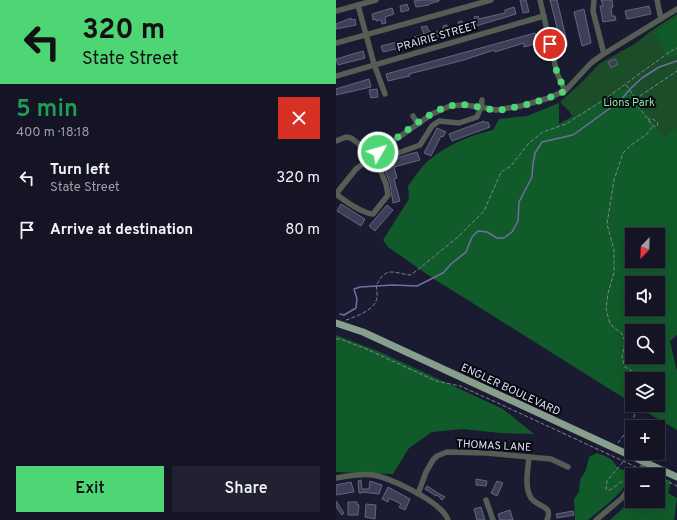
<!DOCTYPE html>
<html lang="en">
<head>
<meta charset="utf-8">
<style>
  body { margin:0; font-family:Overpass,sans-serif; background:#212132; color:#f1f3f6; height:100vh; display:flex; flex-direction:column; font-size:15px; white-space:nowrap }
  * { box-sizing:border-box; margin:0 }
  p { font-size:13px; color:#9d9ea7 }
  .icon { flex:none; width:22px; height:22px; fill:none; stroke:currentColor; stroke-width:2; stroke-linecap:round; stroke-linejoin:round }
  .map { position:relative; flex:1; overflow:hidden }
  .sheet { display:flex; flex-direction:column; background:#141425; width:336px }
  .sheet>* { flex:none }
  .banner { background:#4ed675; color:#111; overflow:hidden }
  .needle { width:26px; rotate:203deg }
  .fabs { position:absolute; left:289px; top:228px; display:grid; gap:8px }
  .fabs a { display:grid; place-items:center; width:40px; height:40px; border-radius:0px; background:#141425; box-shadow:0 4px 16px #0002,0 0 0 1px #333342; font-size:20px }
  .pin { position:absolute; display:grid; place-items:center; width:34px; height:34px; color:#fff; margin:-17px; border:2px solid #fff; border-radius:50%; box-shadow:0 1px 4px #0007 }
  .me { position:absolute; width:44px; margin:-22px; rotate:52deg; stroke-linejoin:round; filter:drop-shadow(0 0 3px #0008) }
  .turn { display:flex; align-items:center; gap:14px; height:84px; padding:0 16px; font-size:18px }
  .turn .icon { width:52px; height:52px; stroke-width:2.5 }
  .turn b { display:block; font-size:28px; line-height:34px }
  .round { display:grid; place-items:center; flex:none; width:42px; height:42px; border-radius:0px; background:#212132 }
  .head { display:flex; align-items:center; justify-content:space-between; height:68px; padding:0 16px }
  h1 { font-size:24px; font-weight:600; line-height:30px; color:#1e9e55 }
  .cta { display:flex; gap:8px; margin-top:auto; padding:8px 16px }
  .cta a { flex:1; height:46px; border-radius:0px; background:#4ed675; color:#111; font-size:16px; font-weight:600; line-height:46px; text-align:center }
  .cta a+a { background:#212132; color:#f1f3f6 }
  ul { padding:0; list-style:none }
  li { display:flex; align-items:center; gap:12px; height:52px; padding:0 16px }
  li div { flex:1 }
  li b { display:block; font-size:15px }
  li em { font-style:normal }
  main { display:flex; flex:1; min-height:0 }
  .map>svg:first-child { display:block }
  .green { fill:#1b4d29 }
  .forest { fill:#115b2a; fill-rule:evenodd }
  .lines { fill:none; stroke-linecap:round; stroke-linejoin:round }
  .stream { stroke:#6e70a2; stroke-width:1.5 }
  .building { fill:#3d3f57; stroke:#636680 }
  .path { stroke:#818295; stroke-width:1; stroke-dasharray:4 2; stroke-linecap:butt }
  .minor { stroke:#545e55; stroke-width:5.5 }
  .major { stroke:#899f8d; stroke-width:7 }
  .route { stroke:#4ed675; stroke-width:7; stroke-dasharray:0 12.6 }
  .labels { text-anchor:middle; stroke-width:4; stroke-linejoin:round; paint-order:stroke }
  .street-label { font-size:11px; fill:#dfe1f0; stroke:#060710 }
  .park-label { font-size:11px; fill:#8ce99f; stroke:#060710 }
</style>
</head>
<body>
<main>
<section class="sheet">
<div class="banner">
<div class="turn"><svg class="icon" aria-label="left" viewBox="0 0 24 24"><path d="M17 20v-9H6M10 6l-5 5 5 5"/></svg><div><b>320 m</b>State Street</div></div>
</div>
<div class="head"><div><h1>5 min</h1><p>400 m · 18:18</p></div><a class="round" style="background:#d93025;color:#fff"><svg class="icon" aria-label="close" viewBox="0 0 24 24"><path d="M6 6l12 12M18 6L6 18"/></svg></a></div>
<ul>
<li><svg class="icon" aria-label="left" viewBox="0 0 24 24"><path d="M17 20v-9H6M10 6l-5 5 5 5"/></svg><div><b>Turn left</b><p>State Street</p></div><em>320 m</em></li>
<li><svg class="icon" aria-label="arrive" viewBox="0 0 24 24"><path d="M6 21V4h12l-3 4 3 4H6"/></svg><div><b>Arrive at destination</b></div><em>80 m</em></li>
</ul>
<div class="cta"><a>Exit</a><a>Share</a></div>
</section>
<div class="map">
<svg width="341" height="520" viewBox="0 0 341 520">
  <rect width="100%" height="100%" fill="#1a1b31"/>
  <polygon class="green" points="341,14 341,217 238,115 236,116 233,111 224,102 248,80 263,64 300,43 315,31"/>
  <g class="forest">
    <polygon points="341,17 341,55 331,58 319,32"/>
    <path d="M286,89L296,91L327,138L341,129V335L334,341L341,371V430L298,405H322V379H296V403L98,279L52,247L47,240L73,199L72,186C78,178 84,168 92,161C109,146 134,135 157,130L163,119L191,116L223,103V124ZM296,235H322V261H296ZM296,283H322V309H296ZM296,331H322V357H296Z"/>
    <polygon points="0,335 44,352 167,409 198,434 165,433 126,429 96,432 73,448 57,474 0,472"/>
    <path d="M261,453L269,456L276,460L282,468L293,472C294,491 265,508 252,520H239L238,499L243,492L244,480L250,470L253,457Z"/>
    <polygon points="322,476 335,481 332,493 341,498 338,520 274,520 284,511 296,499 296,501 322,501"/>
  </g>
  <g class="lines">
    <polyline class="stream" points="4,314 8,315 20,308 21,299 18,289 24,287 57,285 81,286 107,273 115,264 130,252 136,237 142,231 151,232 161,238 168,238 176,232 182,221 183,202 196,177 197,164 199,153 206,142 237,135 284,101 295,88 306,78 323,67 341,61"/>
  </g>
  <g class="building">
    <polygon points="83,0 103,0 103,1 93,4 93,5 80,7 78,1"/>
    <polygon points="184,0 190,0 193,12 187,13"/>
    <polygon points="214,0 221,0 232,46 226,47"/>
    <polygon points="265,0 276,0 277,7 275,8 276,16 279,16 280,20 267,22 264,6 267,6"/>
    <polygon points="71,4 73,10 65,12 64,6"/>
    <polygon points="313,6 315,14 291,19 289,11"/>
    <polygon points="178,7 180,14 80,44 78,37 88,34 85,27 91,26 92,30 96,33 107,29 107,26 111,25 111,28 123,25 122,22 126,21 127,24 139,21 138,17 142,16 143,19 151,17 169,13 169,10"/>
    <polygon points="56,8 58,14 49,17 50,23 46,24 45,20 40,21 40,19 37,20 36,14"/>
    <polygon points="248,9 255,43 246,46 238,12"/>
    <polygon points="15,18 15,20 19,19 20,25 0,29 0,24"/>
    <polygon points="199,33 202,43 188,47 188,43 159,52 158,50 128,60 73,74 74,76 69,77 52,81 50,74"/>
    <polygon points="70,40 72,46 47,52 45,46"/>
    <polygon points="27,51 29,58 2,65 0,59"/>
    <polygon points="279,59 282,64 275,68 272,62"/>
    <polygon points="33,79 35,87 0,95 0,89"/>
    <polygon points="41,89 42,97 35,98 33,90"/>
    <polygon points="148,121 149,123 152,122 154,127 116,141 113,134"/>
    <polygon points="101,128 110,132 107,137 105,136 95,156 88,153"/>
    <polygon points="81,152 84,160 58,167 61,178 58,179 64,201 57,203 54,183 47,165 51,164 50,161"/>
    <polygon points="5,204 29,219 25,226 1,211"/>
    <polygon points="51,205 57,210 39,231 33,226"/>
    <polygon points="140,479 151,481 150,486 140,485"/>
    <polygon points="25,480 26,489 33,489 34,481 46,485 43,494 26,492 26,493 23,493 22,481"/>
    <polygon points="161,481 167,483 161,496 155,493"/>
    <polygon points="15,482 18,492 0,495 0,485"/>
    <polygon points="91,486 102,493 109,497 106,500 101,495 100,496 89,489"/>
    <polygon points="52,487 74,499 69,510 63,507 65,504 53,498 52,502 46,499"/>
    <polygon points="0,501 8,513 6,515 0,507"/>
    <polygon points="12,502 21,502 21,505 23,505 22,515 12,515"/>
    <polygon points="30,504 40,505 39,519 29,517"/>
    <polygon points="145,507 149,520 141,520 138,509"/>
    <polygon points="174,510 177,520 164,520 162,514"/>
    <polygon points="237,511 238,515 221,518 220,514"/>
  </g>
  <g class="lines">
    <g class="path">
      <polyline points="290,85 296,93 303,108 312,119 315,124 319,127 321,126 322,123 317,119 312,119"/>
      <polyline points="301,101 304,96 341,71"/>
      <path d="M10,320C19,317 36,311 40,301C42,296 41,290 40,285C43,282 45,276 49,274C55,269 67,275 75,275L122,237L148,211L165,172L175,166L193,143L207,132L230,124L269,99L332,53L341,48"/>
      <polyline points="0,339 4,339 28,348 100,381 124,386 153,399 300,467"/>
      <polyline points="306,379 300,373 289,367 286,358 289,341 286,334 274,324 270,309 272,293 278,273 278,250 271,224 278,180 287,153 295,145 310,135 317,126"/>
      <polyline points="290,434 296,441 293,446"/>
      <polyline points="282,443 295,425 302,405"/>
      <polyline points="287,462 271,481 270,489 274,490 285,482 293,480"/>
      <polyline points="309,471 317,475"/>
      <polyline points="322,477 341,486"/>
      <polyline points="293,481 299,467"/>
    </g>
    <g class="minor">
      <polyline points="204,0 221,73 229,91"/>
      <polyline points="258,0 257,11 268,54"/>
      <polyline points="321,0 325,19"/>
      <polyline points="22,5 38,64 49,94"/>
      <polyline points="0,11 40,0"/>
      <polyline points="0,43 155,0"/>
      <polyline points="0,76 208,16"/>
      <polyline points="77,116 82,124"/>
      <path d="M0,141L10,137L15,138L22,143L34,159L43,167L50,184L52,195L37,214C26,213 9,201 0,194"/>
      <polyline points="51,146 57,153 62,153 84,145 96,126 103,121 123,123 141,117 145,107 146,100"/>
      <polyline points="0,194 20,169 56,142 96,114 114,106 127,105 145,107 160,110 185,106 213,98 230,90 255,63 266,55 341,9"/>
      <path d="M193,457C192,469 188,487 195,498C204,509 217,505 211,520"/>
      <polyline points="302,475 309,462"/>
      <path d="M0,478C11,476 25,473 37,475C55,478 95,498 107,512C109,514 111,517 112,520"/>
      <polyline points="82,494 90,472 97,460 101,456 111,452 151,453 215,459 232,467"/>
      <polyline points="150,500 157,520"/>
      <polyline points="260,520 286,498 296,484"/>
    </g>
    <polyline class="major" points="0,323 27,332 341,477"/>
  </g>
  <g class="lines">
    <path class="route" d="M42,152C58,140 95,110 114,106C128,102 144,108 159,110C164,111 169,109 174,108C193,105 211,99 229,91L221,73L214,44"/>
  </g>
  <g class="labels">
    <g class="street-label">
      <text transform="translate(101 36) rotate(-16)" y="4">PRAIRIE STREET</text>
      <text transform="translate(175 389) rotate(25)" y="4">ENGLER BOULEVARD</text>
      <text transform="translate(158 445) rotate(3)" y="4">THOMAS LANE</text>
    </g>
    <g class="park-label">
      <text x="293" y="106">Lions Park</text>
    </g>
  </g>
</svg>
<div class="fabs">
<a><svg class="needle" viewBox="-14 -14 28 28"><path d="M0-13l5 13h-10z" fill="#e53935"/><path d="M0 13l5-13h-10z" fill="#9d9ea7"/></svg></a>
<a><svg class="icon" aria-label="sound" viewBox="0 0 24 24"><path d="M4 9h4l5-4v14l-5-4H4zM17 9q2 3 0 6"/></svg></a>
<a><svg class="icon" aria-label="search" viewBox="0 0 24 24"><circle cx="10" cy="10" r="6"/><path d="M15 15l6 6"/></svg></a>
<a><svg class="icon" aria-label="layers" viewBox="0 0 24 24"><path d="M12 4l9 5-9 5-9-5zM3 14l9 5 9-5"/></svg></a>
<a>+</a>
<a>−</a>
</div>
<div class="pin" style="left:214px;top:44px;background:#d93025"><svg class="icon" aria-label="arrive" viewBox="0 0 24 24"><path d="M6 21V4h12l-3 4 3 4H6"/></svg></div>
<svg class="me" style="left:42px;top:152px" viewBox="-20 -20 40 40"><circle r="17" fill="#4ed675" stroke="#fff" stroke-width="3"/><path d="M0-11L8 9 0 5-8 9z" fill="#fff"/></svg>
</div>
</main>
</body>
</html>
